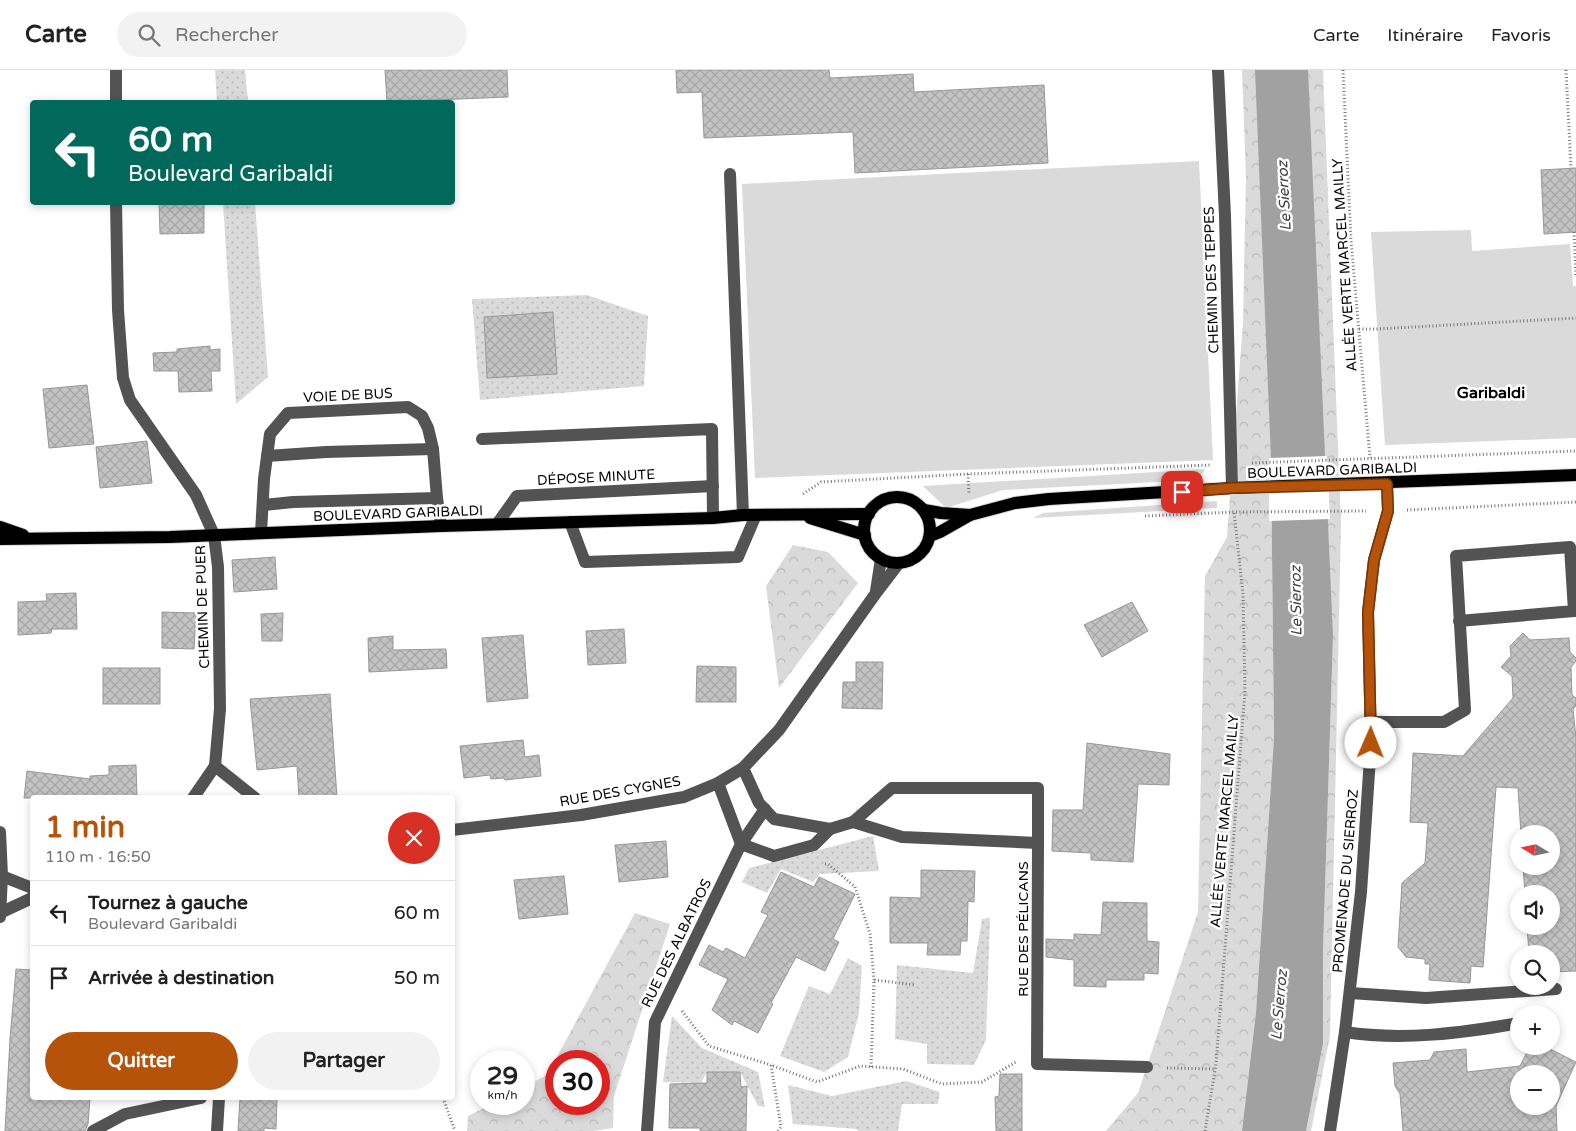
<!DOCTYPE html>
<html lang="fr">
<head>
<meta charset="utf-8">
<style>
  body { margin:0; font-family:"Varela Round",sans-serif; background:#f2f2f2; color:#222; height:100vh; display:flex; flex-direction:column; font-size:19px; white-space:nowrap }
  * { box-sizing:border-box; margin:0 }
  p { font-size:16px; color:#767676 }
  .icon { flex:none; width:28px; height:28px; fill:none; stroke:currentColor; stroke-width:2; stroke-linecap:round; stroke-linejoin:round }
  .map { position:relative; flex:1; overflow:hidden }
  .panel { position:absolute; left:30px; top:725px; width:425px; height:305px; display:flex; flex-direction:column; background:#fff; border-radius:5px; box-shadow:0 2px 8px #0003 }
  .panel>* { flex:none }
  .banner { position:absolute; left:30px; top:30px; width:425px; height:105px; border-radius:5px; box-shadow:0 2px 8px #0003; background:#00695c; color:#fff; overflow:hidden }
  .needle { width:32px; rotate:280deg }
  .fabs { position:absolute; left:1510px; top:755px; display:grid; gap:10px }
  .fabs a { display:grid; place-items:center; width:50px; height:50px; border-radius:50%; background:#fff; box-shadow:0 2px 8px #0003; font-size:25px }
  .speed { position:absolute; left:470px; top:980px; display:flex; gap:10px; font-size:25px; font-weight:700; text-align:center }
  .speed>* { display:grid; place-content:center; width:65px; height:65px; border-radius:50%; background:#fff; box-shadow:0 2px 8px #0003; line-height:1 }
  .speed small { font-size:12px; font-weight:400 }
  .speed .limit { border:8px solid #d22; background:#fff; color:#111 }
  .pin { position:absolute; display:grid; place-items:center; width:42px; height:42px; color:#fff; margin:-21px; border-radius:10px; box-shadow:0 2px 8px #0006 }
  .me { position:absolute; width:55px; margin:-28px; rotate:1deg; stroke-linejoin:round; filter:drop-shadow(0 0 4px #0008) }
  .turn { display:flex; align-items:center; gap:18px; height:105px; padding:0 15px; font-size:22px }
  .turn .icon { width:65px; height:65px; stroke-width:2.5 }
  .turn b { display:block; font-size:35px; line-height:42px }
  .round { display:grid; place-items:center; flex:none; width:52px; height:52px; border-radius:26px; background:#f2f2f2 }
  .head { display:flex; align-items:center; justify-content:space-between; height:85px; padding:0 15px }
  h1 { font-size:30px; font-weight:700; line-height:38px; color:#b45309 }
  .cta { display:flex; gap:10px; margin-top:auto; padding:10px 15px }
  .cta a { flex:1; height:58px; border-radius:30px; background:#b45309; color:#fff; font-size:20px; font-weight:700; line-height:58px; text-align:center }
  .cta a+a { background:#f2f2f2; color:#222 }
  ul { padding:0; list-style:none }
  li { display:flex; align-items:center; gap:15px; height:65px; padding:0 15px; border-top:1px solid #e0e0e0 }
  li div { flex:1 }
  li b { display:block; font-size:19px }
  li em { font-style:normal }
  header { display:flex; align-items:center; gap:30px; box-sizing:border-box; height:70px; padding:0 25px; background:#fff; border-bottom:1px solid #e0e0e0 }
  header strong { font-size:24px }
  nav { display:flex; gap:28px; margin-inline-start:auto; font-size:18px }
  .search { width:350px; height:45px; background:#f2f2f2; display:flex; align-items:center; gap:12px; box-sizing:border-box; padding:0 18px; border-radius:28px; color:#767676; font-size:19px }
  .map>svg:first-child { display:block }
  .grass { fill:url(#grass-dots) }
  .forest { fill:url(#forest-crowns); fill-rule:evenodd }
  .green { fill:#dadada }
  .water { fill:#a1a1a1 }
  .pier { fill:#fff }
  .building { fill:url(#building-cross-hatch); stroke:#979797; fill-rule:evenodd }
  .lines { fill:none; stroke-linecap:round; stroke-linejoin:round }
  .major-casing { stroke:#dbdbdb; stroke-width:14 }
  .path { stroke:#757575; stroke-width:3; stroke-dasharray:1 2.5; stroke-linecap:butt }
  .minor { stroke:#535353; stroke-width:12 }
  .major { stroke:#000; stroke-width:12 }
  .route-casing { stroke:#753606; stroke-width:12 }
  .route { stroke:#b45309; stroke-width:9 }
  .labels { text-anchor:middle; stroke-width:5; stroke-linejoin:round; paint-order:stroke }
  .street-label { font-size:14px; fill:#000; stroke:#fff }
  .water-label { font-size:15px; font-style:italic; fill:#424242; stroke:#fff }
  .quarter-label { font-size:16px; font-weight:bold; fill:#000; stroke:#fff }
</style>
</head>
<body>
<header>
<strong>Carte</strong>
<div class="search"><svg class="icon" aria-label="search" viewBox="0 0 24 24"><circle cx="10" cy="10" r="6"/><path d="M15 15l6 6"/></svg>Rechercher</div>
<nav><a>Carte</a><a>Itinéraire</a><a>Favoris</a></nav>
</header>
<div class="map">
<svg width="1576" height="1061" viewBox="0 0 1576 1061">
  <defs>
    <pattern id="grass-dots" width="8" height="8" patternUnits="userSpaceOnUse" patternTransform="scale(1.25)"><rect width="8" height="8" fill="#dadada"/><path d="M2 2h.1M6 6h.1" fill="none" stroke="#b9b9b9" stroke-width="1.8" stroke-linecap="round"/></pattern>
    <pattern id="forest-crowns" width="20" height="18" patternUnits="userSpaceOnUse" patternTransform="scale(1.25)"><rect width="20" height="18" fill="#dadada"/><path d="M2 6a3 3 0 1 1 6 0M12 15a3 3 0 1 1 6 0" fill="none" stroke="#b9b9b9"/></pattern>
    <pattern id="building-cross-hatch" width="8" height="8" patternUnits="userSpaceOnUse" patternTransform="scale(1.25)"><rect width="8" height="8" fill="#c3c3c3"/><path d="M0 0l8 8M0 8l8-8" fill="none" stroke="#a6a6a6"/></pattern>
  </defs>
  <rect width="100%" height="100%" fill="#fff"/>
  <g class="grass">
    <polygon points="215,0 245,0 248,32 217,32"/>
    <polygon points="223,133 255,133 268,307 236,334"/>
    <polygon points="587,225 648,246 644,316 480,330 472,229"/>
    <polygon points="873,766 879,801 820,804 813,812 781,799 767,823 742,812 749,798"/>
    <polygon points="990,848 986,970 974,995 927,994 927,974 895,969 897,895 973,903 982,849"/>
    <polygon points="848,888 862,896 859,943 848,987 824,1002 780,986 809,916 830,924"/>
    <polygon points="672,946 702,978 758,1002 765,1037 758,1036 740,1002 707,1002 701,1013 663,1012"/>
    <polygon points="906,1011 940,1022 938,1034 902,1034 898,1061 858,1061 857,1059 793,1054 788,1015 832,1026"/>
  </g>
  <g class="forest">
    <polygon points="1242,0 1323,0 1341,453 1330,966 1311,1061 1306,1061 1323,974 1323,882 1333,567 1271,389 1274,668 1256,942 1242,1061 1106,1061 1138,1023 1198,842 1205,506 1227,467 1243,251 1246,107"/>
    <polygon points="793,475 828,482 858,513 779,618 766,516"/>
    <path d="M635,843L670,854L614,1026L613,1058L593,1061H467L468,1046L492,1034H524V1017L547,1005ZM556,991H599V1034H556Z"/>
  </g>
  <g class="green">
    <polygon points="1199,91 1213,390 755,408 742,114"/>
    <polygon points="1471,160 1472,181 1570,174 1573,216 1576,216 1576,368 1385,375 1371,162"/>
    <polygon points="1205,399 1198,410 1003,420 946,438 923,416"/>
    <polygon points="1217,431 1217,438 1033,448 1043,443"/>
  </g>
  <polygon class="water" points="1255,0 1308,0 1333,567 1323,882 1323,974 1306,1061 1242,1061 1256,942 1274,668 1271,389"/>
  <polygon class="pier" points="1327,386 1330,449 1269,451 1269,388"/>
  <g class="building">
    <polygon points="385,0 507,0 508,27 387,32"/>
    <polygon points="676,0 829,0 830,8 913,4 914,22 1044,15 1048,93 855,103 853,62 704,68 702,22 677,23"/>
    <polygon points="1576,98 1576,162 1544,164 1541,100"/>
    <polygon points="159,132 204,132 204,163 160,164"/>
    <polygon points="553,242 557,304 487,308 484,247"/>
    <polygon points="210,276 210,280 220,279 220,301 211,301 212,321 179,322 178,301 154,301 153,283 177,282 177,279"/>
    <polygon points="87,315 94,374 49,378 43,319"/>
    <polygon points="147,371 152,413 100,418 96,377"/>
    <polygon points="275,487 277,519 234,522 232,490"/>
    <polygon points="76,523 77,559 52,559 51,563 18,565 18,532 47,531 46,524"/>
    <polygon points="1132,532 1148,561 1102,587 1084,555"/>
    <polygon points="162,542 196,543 194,579 162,578"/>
    <polygon points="283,543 282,571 262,571 261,544"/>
    <polygon points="624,559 626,593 588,595 586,561"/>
    <polygon points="1523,563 1530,570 1569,568 1570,582 1576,588 1576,591 1571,597 1572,625 1576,628 1576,636 1573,639 1576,668 1576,901 1551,902 1551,884 1529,884 1527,856 1551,856 1551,824 1525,824 1523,796 1551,796 1551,764 1521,764 1518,718 1496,717 1483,897 1471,896 1470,913 1429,910 1430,894 1425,894 1425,889 1406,887 1398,877 1402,813 1425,793 1428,753 1410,752 1413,683 1463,686 1513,628 1512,606 1501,597 1511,586 1510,576"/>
    <polygon points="523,565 528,628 487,632 482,568"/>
    <polygon points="393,566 393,580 446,579 447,598 369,602 368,568"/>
    <polygon points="856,592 883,592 882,639 842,638 843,612 856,612"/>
    <polygon points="697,596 736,597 736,632 696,632"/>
    <rect x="103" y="598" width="57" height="36"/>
    <polygon points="330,624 337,728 299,728 297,696 257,700 250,629"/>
    <polygon points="523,670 525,687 539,685 541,706 505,710 504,708 491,709 490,705 464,708 460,676"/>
    <polygon points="1087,673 1170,684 1169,715 1138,714 1133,792 1091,790 1091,783 1052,781 1053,740 1083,740"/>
    <polygon points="136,695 137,728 24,728 27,701 90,709 90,706 109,705 109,696"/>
    <polygon points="666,771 668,807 619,812 615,775"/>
    <polygon points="921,800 975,801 974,832 968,831 967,871 961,871 960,885 927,885 928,873 890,873 890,827 921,828"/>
    <polygon points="781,802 814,817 819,807 855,824 833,869 839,872 825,901 796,887 771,933 773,934 758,963 734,951 732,955 712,940 728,909 699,895 709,875 723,882 726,878 745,888 768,845 761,842"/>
    <polygon points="564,806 568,844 519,849 514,810"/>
    <polygon points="1103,832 1147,833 1147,871 1159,872 1158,904 1144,903 1144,910 1106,910 1106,917 1074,916 1074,890 1046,887 1046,869 1074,870 1074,864 1101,865"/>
    <polygon points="16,899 32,900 32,1028 90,1028 88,1054 85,1061 5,1061 10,969"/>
    <path d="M1530,976H1544L1576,992L1556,1036L1557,1061H1403L1400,1024L1395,1016L1393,993L1430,990L1434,982L1466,979L1467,1002L1520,996ZM1519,1004H1551V1036H1519Z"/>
    <polygon points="707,1002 740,1002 741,1017 747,1016 746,1061 700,1061 700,1058 669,1058 670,1014 707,1013"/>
    <polygon points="1000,1004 1022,1004 1022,1061 996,1061 995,1027 999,1026"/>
    <polygon points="240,1028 277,1028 276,1059 264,1058 264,1061 238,1061"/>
  </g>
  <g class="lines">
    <g class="major-casing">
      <g id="major">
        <circle cx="897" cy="460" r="33"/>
        <polyline points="924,440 941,443 970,445"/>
        <polyline points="810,448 865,465"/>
        <polyline points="0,457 23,465"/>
        <polyline points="930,466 940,462 970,445 1015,433 1049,429 1232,418 1576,405"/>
        <polyline points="0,469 170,467 441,456 713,448 743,445 869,444"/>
      </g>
    </g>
    <g class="path">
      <polyline points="1343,0 1351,171 1370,388"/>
      <polyline points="1566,0 1571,98"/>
      <polyline points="1574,162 1576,207"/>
      <polyline points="1359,259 1377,259 1576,248"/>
      <polyline points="1252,393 1576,381"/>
      <polyline points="968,404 969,423"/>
      <polyline points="803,424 821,412 968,404 1211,395"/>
      <polyline points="1407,440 1576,432"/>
      <polyline points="1145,446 1234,442 1366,441"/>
      <polyline points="825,794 828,794 855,817 870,864 874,910"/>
      <polyline points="682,941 709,976 771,995"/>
      <polyline points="871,997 874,910 916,915"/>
      <polyline points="1167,998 1215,999"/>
      <polyline points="443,1028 455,1061"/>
      <polyline points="778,1061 781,1057 771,995 817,1012 860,996 903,999 942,1014 982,1012 1016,992"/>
      <polyline points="1205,1061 1216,994 1245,621 1243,524 1234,442"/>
    </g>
    <g class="minor">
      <polyline points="1218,0 1225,146 1232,418"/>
      <polyline points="116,32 116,0"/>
      <polyline points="730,104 743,445"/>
      <polyline points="116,132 118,240 123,308 130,330 196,425 214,465 218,497 220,639 215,696"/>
      <polyline points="482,369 712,359 713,448"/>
      <polyline points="267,386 326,382 433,379"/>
      <polyline points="264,435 293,432 437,428"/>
      <polyline points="570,452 585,492 738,487 756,445"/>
      <polyline points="497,454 517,426 713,416"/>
      <polyline points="261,463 264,409 270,364 288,343 408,337 422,346 428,358 433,379 437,428 441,456"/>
      <polyline points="876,521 881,489"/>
      <polyline points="1372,652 1444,652 1465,640 1456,486 1570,477 1574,541 1459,551"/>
      <polyline points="215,696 255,728"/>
      <polyline points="743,698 759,733 774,749 830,759 853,752 902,767 1038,773 1037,994 1147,997"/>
      <polyline points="718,713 741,774 774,786 814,775 830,759"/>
      <polyline points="193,728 215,696"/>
      <polyline points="853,752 892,718 1038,718 1038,773"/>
      <polyline points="452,760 581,745 684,727 718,713 743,698 779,660 876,523 899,493"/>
      <polyline points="0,762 2,806 0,847"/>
      <polyline points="2,806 32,818"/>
      <polyline points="0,843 32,828"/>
      <polyline points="1350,923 1426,928 1556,919"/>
      <path d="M1345,962C1402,971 1463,963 1519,953"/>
      <polyline points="93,1061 125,1044 201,1028"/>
      <polyline points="217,1061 219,1028"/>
      <polyline points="647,1061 655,952 741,774 765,739"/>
      <polyline points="1330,1061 1345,962 1361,822 1371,673 1368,542 1374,490 1388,441 1387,414"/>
    </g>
    <use href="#major" class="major"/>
  </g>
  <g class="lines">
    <g class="route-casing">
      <polyline id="route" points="1182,422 1232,418 1387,414 1388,441 1374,490 1368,542 1371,673"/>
    </g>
    <use href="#route" class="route"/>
  </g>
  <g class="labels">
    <g class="street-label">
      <text transform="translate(1344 195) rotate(-94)" y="5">ALLÉE VERTE MARCEL MAILLY</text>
      <text transform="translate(1211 210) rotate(-92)" y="5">CHEMIN DES TEPPES</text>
      <text transform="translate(348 325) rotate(-3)" y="5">VOIE DE BUS</text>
      <text transform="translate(1332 400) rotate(-2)" y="5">BOULEVARD GARIBALDI</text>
      <text transform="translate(596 407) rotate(-3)" y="5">DÉPOSE MINUTE</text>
      <text transform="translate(398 443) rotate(-2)" y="5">BOULEVARD GARIBALDI</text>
      <text transform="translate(202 537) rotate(-92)" y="5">CHEMIN DE PUER</text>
      <text transform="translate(620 721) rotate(-10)" y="5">RUE DES CYGNES</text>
      <text transform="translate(1224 751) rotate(-85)" y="5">ALLÉE VERTE MARCEL MAILLY</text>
      <text transform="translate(1345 811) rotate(-85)" y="5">PROMENADE DU SIERROZ</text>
      <text transform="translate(1023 859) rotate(-90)" y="5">RUE DES PÉLICANS</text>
      <text transform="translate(676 873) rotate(-64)" y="5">RUE DES ALBATROS</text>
    </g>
    <g class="water-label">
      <text transform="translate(1284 126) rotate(-93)" y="5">Le Sierroz</text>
      <text transform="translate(1296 531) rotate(-91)" y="5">Le Sierroz</text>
      <text transform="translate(1279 935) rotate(-85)" y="5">Le Sierroz</text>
    </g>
    <g class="quarter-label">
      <text x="1491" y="328">Garibaldi</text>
    </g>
  </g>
</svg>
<div class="fabs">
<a><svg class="needle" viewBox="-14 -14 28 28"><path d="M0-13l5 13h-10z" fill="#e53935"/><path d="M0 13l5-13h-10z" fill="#767676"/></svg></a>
<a><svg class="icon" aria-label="sound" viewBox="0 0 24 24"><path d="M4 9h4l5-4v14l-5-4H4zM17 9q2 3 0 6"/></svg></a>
<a><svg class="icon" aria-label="search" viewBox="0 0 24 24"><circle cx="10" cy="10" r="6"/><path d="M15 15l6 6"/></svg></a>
<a>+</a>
<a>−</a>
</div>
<div class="speed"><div>29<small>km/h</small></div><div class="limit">30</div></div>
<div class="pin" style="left:1182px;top:422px;background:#d93025"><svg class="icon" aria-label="arrive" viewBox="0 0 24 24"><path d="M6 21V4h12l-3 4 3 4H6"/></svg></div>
<svg class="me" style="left:1371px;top:673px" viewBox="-20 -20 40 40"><circle r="19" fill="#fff"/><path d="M0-13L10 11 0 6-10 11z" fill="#b45309"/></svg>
<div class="banner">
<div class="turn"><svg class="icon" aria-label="left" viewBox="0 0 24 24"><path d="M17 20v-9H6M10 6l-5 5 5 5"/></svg><div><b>60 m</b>Boulevard Garibaldi</div></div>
</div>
<section class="panel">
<div class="head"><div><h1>1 min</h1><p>110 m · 16:50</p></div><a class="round" style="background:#d93025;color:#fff"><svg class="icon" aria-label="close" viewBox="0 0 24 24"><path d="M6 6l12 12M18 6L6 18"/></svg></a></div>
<ul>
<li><svg class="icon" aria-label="left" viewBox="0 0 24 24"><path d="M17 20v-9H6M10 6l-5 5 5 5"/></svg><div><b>Tournez à gauche</b><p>Boulevard Garibaldi</p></div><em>60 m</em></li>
<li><svg class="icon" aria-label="arrive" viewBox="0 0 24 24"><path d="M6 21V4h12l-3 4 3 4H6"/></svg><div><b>Arrivée à destination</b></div><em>50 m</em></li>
</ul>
<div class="cta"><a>Quitter</a><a>Partager</a></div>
</section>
</div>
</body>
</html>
